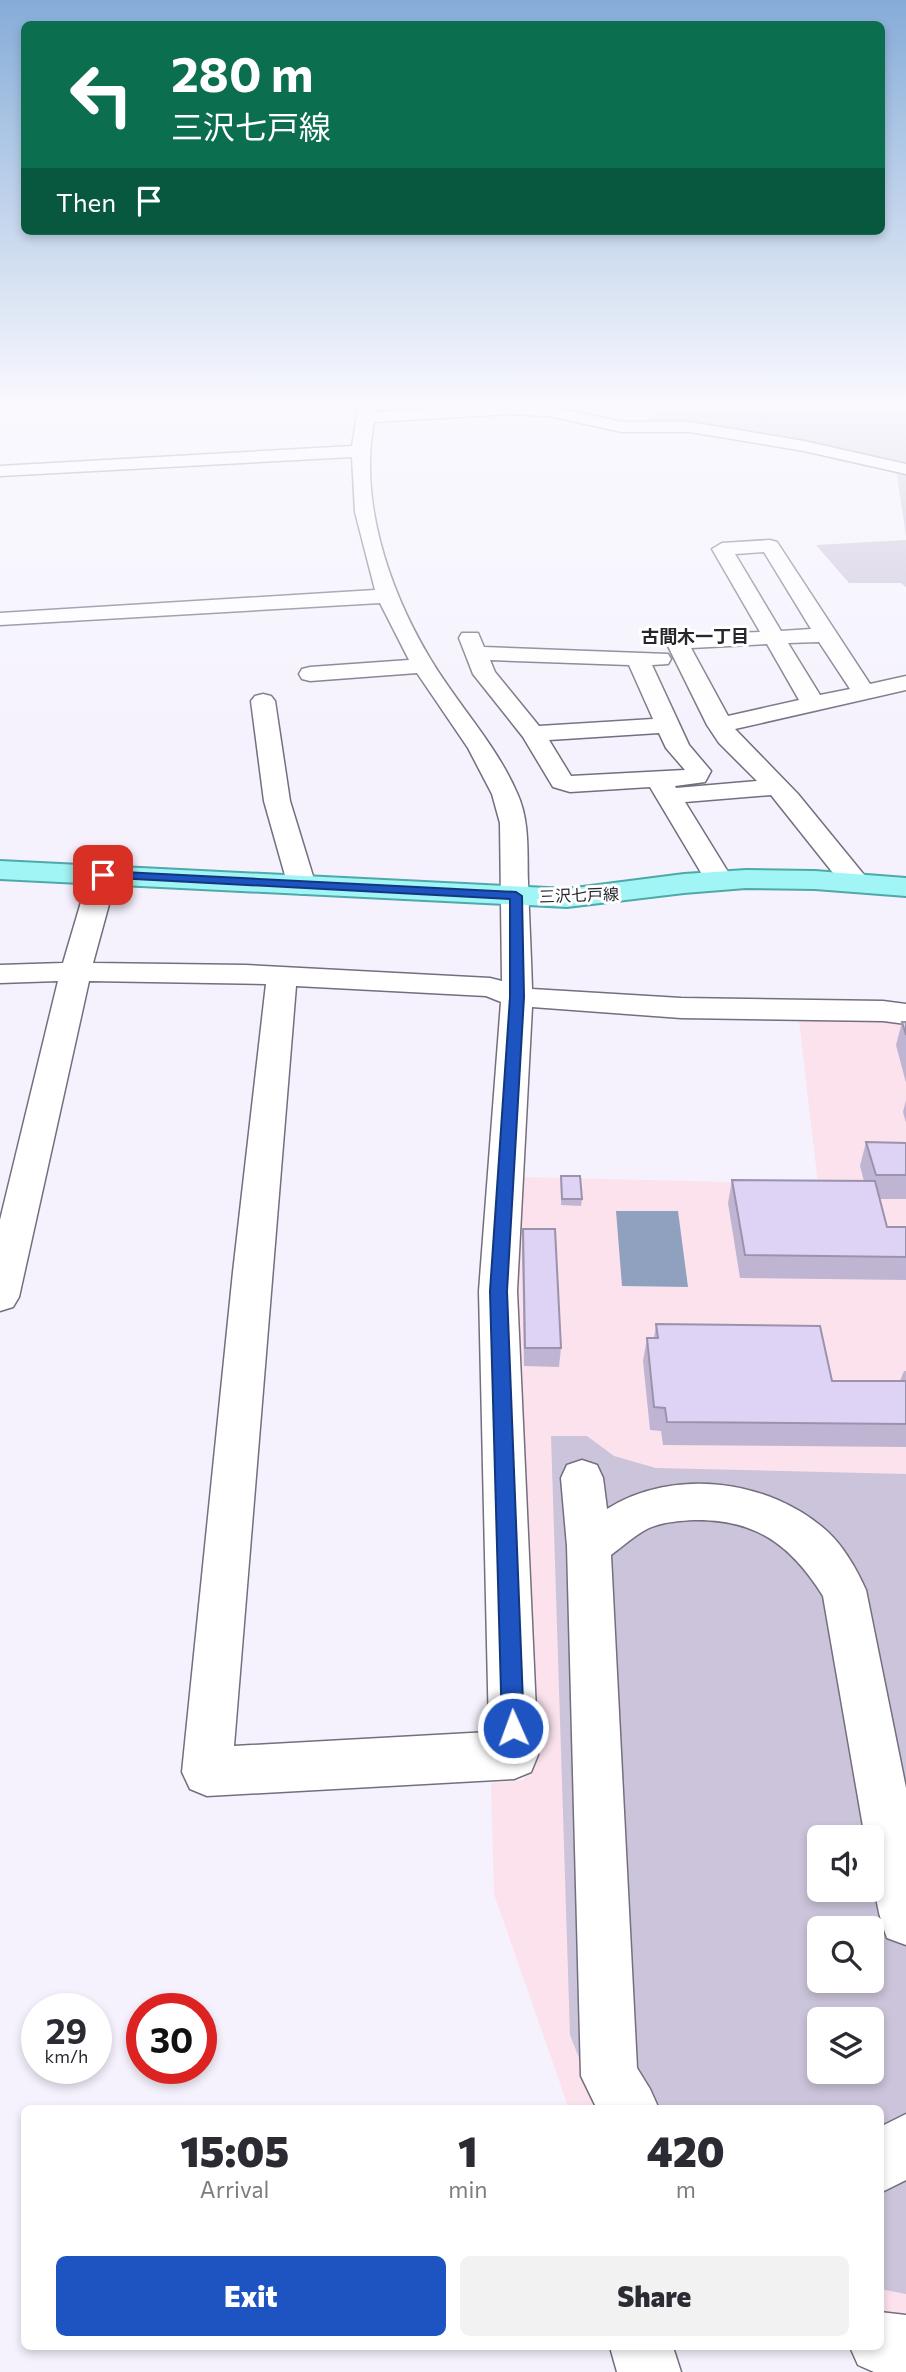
<!DOCTYPE html>
<html lang="en">
<head>
<meta charset="utf-8">
<style>
  body { margin:0; font-family:Commissioner,"Noto Sans JP",sans-serif; background:#f2f2f3; color:#2b2b33; height:100vh; display:flex; flex-direction:column; font-size:26px; white-space:nowrap }
  * { box-sizing:border-box; margin:0 }
  p { font-size:23px; color:#7c7c81 }
  .icon { flex:none; width:38px; height:38px; fill:none; stroke:currentColor; stroke-width:2; stroke-linecap:round; stroke-linejoin:round }
  .map { position:relative; flex:1; overflow:hidden }
  .sheet { position:absolute; left:21px; top:2105px; width:863px; height:245px; display:flex; flex-direction:column; background:#fff; border-radius:10px; box-shadow:0 4px 10px #0003 }
  .sheet>* { flex:none }
  .top-card { position:absolute; left:21px; top:21px; width:864px; height:214px; border-radius:10px; box-shadow:0 4px 10px #0003; background:#0b6e4f; color:#fff; overflow:hidden }
  .controls { position:absolute; left:807px; top:1825px; display:grid; gap:14px }
  .controls a { display:grid; place-items:center; width:77px; height:77px; border-radius:10px; background:#fff; box-shadow:0 4px 10px #0003; font-size:35px }
  .speed { position:absolute; left:21px; top:1993px; display:flex; gap:14px; font-size:35px; font-weight:700; text-align:center }
  .speed>* { display:grid; place-content:center; width:91px; height:91px; border-radius:50%; background:#fff; box-shadow:0 4px 10px #0003; line-height:1 }
  .speed small { font-size:18px; font-weight:400 }
  .speed .limit { border:10px solid #d22; background:#fff; color:#111 }
  .pin { position:absolute; display:grid; place-items:center; width:60px; height:60px; color:#fff; margin:-30px; border-radius:14px; box-shadow:0 4px 10px #0006 }
  .me { position:absolute; width:77px; margin:-38px; rotate:358deg; stroke-linejoin:round; filter:drop-shadow(0 0 5px #0008) }
  .turn { display:flex; align-items:center; gap:24px; height:147px; padding:0 35px; font-size:32px }
  .turn .icon { width:91px; height:91px; stroke-width:2.5 }
  .turn b { display:block; font-size:49px; line-height:60px }
  .then { display:flex; align-items:center; height:66px; padding:0 35px; background:#0003; gap:14px; font-size:26px }
  .eta { display:flex; justify-content:space-evenly; align-items:center; height:119px; text-align:center }
  .eta b { font-size:42px; font-weight:800; line-height:49px }
  .action { display:flex; gap:14px; margin-top:auto; padding:14px 35px }
  .action a { flex:1; height:80px; border-radius:10px; background:#1d54c1; color:#fff; font-size:28px; font-weight:800; line-height:80px; text-align:center }
  .action a+a { background:#f2f2f3; color:#2b2b33 }
  .map>svg:first-child { display:block }
  .education { fill:#fbe2ed; fill-rule:evenodd }
  .green { fill:#cbc4da; fill-rule:evenodd }
  .water { fill:#90a0bf }
  .lines { fill:none; stroke-linecap:round; stroke-linejoin:round }
  .minor-casing { stroke:#746e7e; stroke-width:3 }
  .major-casing { stroke:#4ea9aa; stroke-width:4 }
  .minor { fill:#fff; fill-rule:evenodd }
  .major { fill:#a1f5f4; fill-rule:evenodd }
  .wall { fill:#bfb5d3 }
  .building { fill:#ded2f5; stroke:#9b93ac; stroke-width:2 }
  .route { fill:#1d54c1; stroke:#13377d; stroke-width:2 }
  .labels { text-anchor:middle; stroke-width:6; stroke-linejoin:round; paint-order:stroke }
  .far-street-label { font-size:16px; fill:#29272d; stroke:#fff }
  .far-neighbourhood-label { font-size:18px; font-weight:bold; fill:#29272d; stroke:#fff }
</style>
</head>
<body>
<div class="map">
<svg width="906" height="2372" viewBox="0 0 906 2372">
  <rect width="100%" height="100%" fill="#f5f2fd"/>
  <path class="education" d="M889,1018L906,1021V2317L880,2313V2109H569L494,1894L491,1783L523,1780L535,1762L519,1367L518,1177L818,1184L799,1021ZM819,1838H872V1890H819ZM819,1928H872V1981H819ZM819,2020H872V2072H819Z"/>
  <g class="green">
    <path d="M660,403H906V536L895,462C816,440 729,429 647,423Z"/>
    <polygon points="906,540 906,587 901,583 849,583 816,545"/>
    <path d="M551,1436H587L614,1456L656,1468L906,1474V2294L880,2289V2109H599L570,2035ZM819,1838H872V1890H819ZM819,1928H872V1981H819ZM819,2020H872V2072H819Z"/>
  </g>
  <polygon class="water" points="616,1211 678,1211 688,1287 622,1286"/>
  <g class="lines">
    <g class="minor-casing">
      <g id="minor">
        <path d="M359,403H375V412L510,404L549,406L622,422H690L804,441L906,464V474L804,451L690,432H622L549,416L510,414L374,422C359,500 388,587 428,655C455,702 495,742 517,793C530,821 527,853 528,882C529,918 531,953 532,989L681,998L883,1001L906,1004V1024L883,1021L681,1018L532,1007L517,1291L538,1755L531,1772L514,1779L207,1796L190,1789L182,1772L233,1272L266,984L89,981L19,1297L13,1307L0,1311V1220L58,981L0,983V965L63,963L89,875L93,869L103,867L113,869L117,875L93,963L245,965L490,978L502,981L500,823L492,794L468,748L417,673L310,681L302,679L299,674L302,669L310,667L409,660L380,603L0,625V613L375,590L355,512L352,457L0,476V466L352,446ZM296,986L486,996L501,1002L479,1291L489,1732L234,1746Z"/>
        <path d="M770,540L777,542L870,684L906,676V690L735,729L798,794L865,876L869,882L865,888L855,890L845,888L771,795L685,802L733,880L729,886L719,888L709,886L650,787L570,792L553,787L523,737L473,674L459,638L462,633H478L484,647L668,654L671,659L668,664L652,665L689,745L711,771L705,782L675,786L676,788L757,781L719,743L707,725L666,642L669,637L677,635L760,632L712,549L722,543ZM764,552L811,629L781,631L735,554ZM819,642L850,689L820,695L788,643ZM767,644L799,700L728,716L691,648ZM490,660L629,665L653,719L539,726L495,672ZM659,733L666,748L685,770L571,776L549,740Z"/>
        <polygon points="263,694 271,696 275,701 290,801 316,886 312,892 302,894 292,892 288,886 264,801 251,701 255,696"/>
        <path d="M582,1460L597,1465L603,1478L607,1509C673,1467 770,1479 828,1532C844,1547 857,1570 866,1590L906,1788V1945L887,1938C874,1905 872,1872 872,1838H865L823,1596C791,1545 756,1519 694,1520C679,1521 661,1522 647,1529C634,1536 623,1546 611,1555L637,2068L650,2089L659,2109H597L581,2076L567,1546L561,1478L567,1465Z"/>
        <polygon points="906,2114 906,2180 880,2193 880,2127"/>
        <polygon points="880,2312 906,2315 906,2372 874,2372 858,2365 850,2347 880,2347"/>
        <polygon points="610,2347 673,2347 681,2372 617,2372"/>
      </g>
    </g>
    <g class="major-casing">
      <polygon id="major" points="0,861 567,889 684,874 746,870 815,871 906,878 906,896 815,889 746,888 684,893 567,907 0,879"/>
    </g>
    <use href="#minor" class="minor"/>
    <use href="#major" class="major"/>
  </g>
  <g class="wall">
    <polygon points="902,1022 906,1022 906,1083 896,1045"/>
    <polygon points="906,1100 906,1123 903,1112"/>
    <polygon points="866,1142 906,1143 906,1199 879,1199 887,1227 906,1227 906,1280 740,1278 728,1203 732,1180 864,1181 860,1166"/>
    <polygon points="561,1176 582,1199 581,1206 561,1205"/>
    <polygon points="523,1229 561,1348 559,1367 524,1366 522,1247"/>
    <polygon points="656,1324 832,1381 900,1381 904,1371 906,1371 906,1447 663,1445 661,1431 650,1430 643,1361 647,1338 654,1338"/>
  </g>
  <g class="building">
    <polygon points="902,1022 906,1022 906,1035"/>
    <polygon points="866,1142 906,1143 906,1175 876,1175"/>
    <polygon points="561,1176 580,1176 582,1199 562,1199"/>
    <polygon points="732,1180 875,1181 887,1227 906,1227 906,1257 745,1255"/>
    <polygon points="523,1229 555,1229 561,1348 525,1348"/>
    <polygon points="656,1324 820,1326 832,1381 906,1381 906,1424 667,1422 665,1408 654,1407 647,1338 658,1338"/>
  </g>
  <linearGradient id="sky" x2="0" y2="1"><stop stop-color="#85acd8"/><stop offset="0.55" stop-color="#faf9fe"/><stop offset="1" stop-color="#faf9fe" stop-opacity="0"/></linearGradient>
  <rect width="906" height="735" fill="url(#sky)"/>
  <polygon class="route" points="103,871 516,892 522,896 524,997 507,1291 524,1728 521,1735 513,1738 505,1735 502,1728 490,1291 510,997 510,899 98,877 98,872"/>
  <g class="labels">
    <g class="far-street-label">
      <text transform="translate(579 895) rotate(-2)" y="6">三沢七戸線</text>
    </g>
    <g class="far-neighbourhood-label">
      <text x="695" y="643">古間木一丁目</text>
    </g>
  </g>
</svg>
<div class="controls">
<a><svg class="icon" aria-label="sound" viewBox="0 0 24 24"><path d="M4 9h4l5-4v14l-5-4H4zM17 9q2 3 0 6"/></svg></a>
<a><svg class="icon" aria-label="search" viewBox="0 0 24 24"><circle cx="10" cy="10" r="6"/><path d="M15 15l6 6"/></svg></a>
<a><svg class="icon" aria-label="layers" viewBox="0 0 24 24"><path d="M12 4l9 5-9 5-9-5zM3 14l9 5 9-5"/></svg></a>
</div>
<div class="speed"><div>29<small>km/h</small></div><div class="limit">30</div></div>
<div class="pin" style="left:103px;top:875px;background:#d93025"><svg class="icon" aria-label="arrive" viewBox="0 0 24 24"><path d="M6 21V4h12l-3 4 3 4H6"/></svg></div>
<svg class="me" style="left:513px;top:1728px" viewBox="-20 -20 40 40"><circle r="17" fill="#1d54c1" stroke="#fff" stroke-width="3"/><path d="M0-11L8 9 0 5-8 9z" fill="#fff"/></svg>
<div class="top-card">
<div class="turn"><svg class="icon" aria-label="left" viewBox="0 0 24 24"><path d="M17 20v-9H6M10 6l-5 5 5 5"/></svg><div><b>280 m</b>三沢七戸線</div></div>
<div class="then">Then<svg class="icon" aria-label="arrive" viewBox="0 0 24 24"><path d="M6 21V4h12l-3 4 3 4H6"/></svg></div>
</div>
<section class="sheet">
<div class="eta">
<div><b>15:05</b><p>Arrival</p></div>
<div><b>1</b><p>min</p></div>
<div><b>420</b><p>m</p></div>
</div>
<div class="action"><a>Exit</a><a>Share</a></div>
</section>
</div>
</body>
</html>
